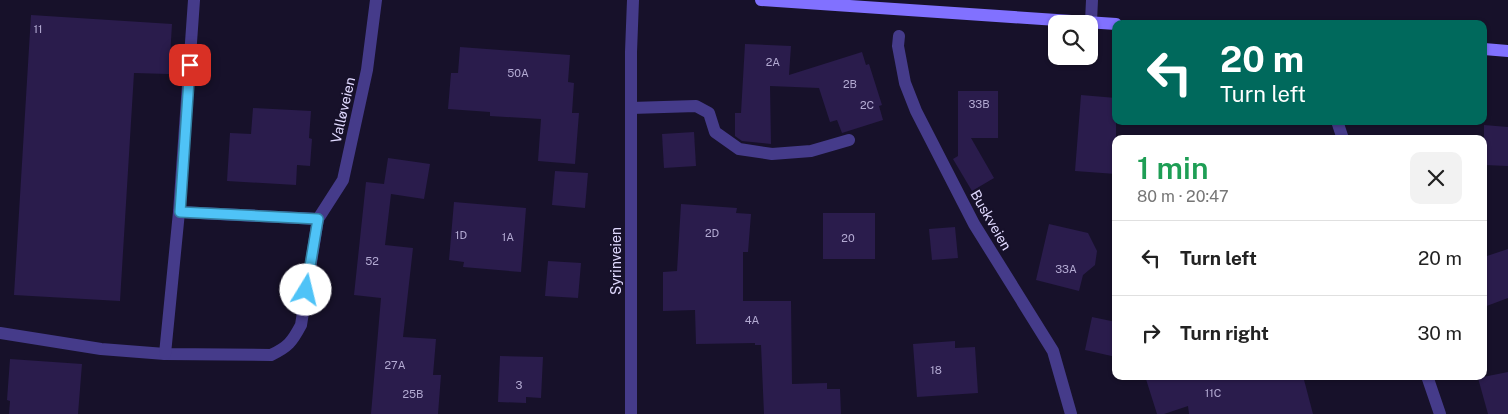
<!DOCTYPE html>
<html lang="en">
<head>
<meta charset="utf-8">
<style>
  body { margin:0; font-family:"Public Sans",sans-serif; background:#f2f2f2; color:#222; height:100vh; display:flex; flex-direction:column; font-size:19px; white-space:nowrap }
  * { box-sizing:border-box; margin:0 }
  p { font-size:16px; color:#767676 }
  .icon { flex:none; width:28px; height:28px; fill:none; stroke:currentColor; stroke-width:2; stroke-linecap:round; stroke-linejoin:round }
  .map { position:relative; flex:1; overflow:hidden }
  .side { position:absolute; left:1112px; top:135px; width:375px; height:245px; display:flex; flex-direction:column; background:#fff; border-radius:10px; box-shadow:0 1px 4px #0004 }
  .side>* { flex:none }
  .banner { position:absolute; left:1112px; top:20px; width:375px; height:105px; border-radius:10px; box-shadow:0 1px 4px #0004; background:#00695c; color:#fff; overflow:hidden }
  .fabs { position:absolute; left:1048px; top:15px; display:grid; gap:10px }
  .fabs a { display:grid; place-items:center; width:50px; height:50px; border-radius:10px; background:#fff; box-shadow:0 1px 4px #0004; font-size:25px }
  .pin { position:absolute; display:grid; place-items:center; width:42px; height:42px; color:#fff; margin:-21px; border-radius:10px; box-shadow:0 2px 8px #0006 }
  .me { position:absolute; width:55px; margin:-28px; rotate:9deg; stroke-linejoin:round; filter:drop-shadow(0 0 4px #0008) }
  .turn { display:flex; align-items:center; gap:18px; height:105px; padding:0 25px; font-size:22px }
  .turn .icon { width:65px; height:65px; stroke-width:2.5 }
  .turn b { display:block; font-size:35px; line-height:42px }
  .round { display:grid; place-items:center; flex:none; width:52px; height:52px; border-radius:10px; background:#f2f2f2 }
  .summary { display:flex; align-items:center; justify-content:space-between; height:85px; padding:0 25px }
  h1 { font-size:30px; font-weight:600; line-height:38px; color:#1e9e55 }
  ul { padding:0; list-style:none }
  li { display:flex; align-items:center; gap:15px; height:75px; padding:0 25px; border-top:1px solid #e0e0e0 }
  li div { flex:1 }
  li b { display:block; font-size:19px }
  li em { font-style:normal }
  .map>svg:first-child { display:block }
  .building { fill:#2a1c4c }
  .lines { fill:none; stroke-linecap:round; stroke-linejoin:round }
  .lane { stroke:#453b8a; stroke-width:12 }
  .street { stroke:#453b8a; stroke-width:12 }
  .secondary { stroke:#8171ff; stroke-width:12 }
  .route-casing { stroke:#337fa1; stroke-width:12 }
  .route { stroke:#4fc3f7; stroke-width:9 }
  .labels { text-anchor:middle; stroke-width:4; stroke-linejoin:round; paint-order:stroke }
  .number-label { font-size:11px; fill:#b3aad2 }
  .street-label { font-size:14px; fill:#e1daff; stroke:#17112a }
</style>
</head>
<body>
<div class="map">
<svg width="1508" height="414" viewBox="0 0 1508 414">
  <rect width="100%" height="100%" fill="#17112a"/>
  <g class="building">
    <polygon points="31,15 172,24 169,74 134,73 120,301 14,295"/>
    <polygon points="745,44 791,46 789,75 862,52 866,65 869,64 882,105 879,106 883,120 842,133 837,120 830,122 819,88 770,86 771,144 742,141 735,136 735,113 741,113"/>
    <polygon points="460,47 570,55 568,82 574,83 572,113 579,113 575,164 538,161 541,119 490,116 490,112 448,109 451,73 458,73"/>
    <polygon points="958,91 998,91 998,138 971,138 994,178 972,191 953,159 958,156"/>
    <polygon points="1081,95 1116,98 1116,174 1075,171"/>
    <polygon points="253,108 311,111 309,138 312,139 310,166 297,165 296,185 227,181 230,133 251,134"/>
    <polygon points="1484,125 1508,127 1508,166 1484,165"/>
    <polygon points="694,132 696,166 664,168 662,134"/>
    <polygon points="388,158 430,164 424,199 391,194 385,245 413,248 403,337 436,339 433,375 441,375 438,414 371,414 381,298 354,295 366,182 384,184"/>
    <polygon points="555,171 588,173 585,208 552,205"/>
    <polygon points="454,202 526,208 521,272 463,267 464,262 449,260"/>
    <polygon points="681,204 737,208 736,213 751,214 748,252 743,252 743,301 791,301 792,384 827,383 827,389 840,389 841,414 764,414 761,345 755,345 755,343 696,344 695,310 663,311 663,272 677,271"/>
    <rect x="823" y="213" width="52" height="46"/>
    <polygon points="1049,224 1088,233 1097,251 1095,265 1083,275 1079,291 1036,280"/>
    <polygon points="955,227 958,258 932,260 929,229"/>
    <polygon points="1508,249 1508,298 1484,307 1484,257"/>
    <polygon points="548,261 581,263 578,298 545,296"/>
    <polygon points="1092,317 1116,322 1116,357 1085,350"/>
    <polygon points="955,341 955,348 975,347 978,393 917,397 913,344"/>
    <polygon points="500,356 543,357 541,398 526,397 526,403 498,402"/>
    <polygon points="10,359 82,364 78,414 9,414 10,401 7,400"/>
    <polygon points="1508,372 1508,414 1488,414 1478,378"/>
    <polygon points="1145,376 1303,376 1313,414 1189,414 1188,406 1164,414 1157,414"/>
  </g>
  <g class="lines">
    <g class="lane">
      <polyline points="631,108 696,106 709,113 715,132 739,149 772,154 811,151 849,140"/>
      <polyline points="179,212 318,219"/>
      <path d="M0,333L101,349L165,354L271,355C288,347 292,342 301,325L318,219L343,180L367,70L376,0"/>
      <polyline points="165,354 179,212 194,0"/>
    </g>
    <g class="street">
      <polyline points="1091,22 1092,0"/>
      <polyline points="899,36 898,46 905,83 916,111 974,224 1053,351 1071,414"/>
      <polyline points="1337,121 1343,139"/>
      <polyline points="1427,376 1440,414"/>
      <polyline points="631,414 631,52 633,0"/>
    </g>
    <g class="secondary">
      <polyline points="761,0 1116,24"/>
      <polyline points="1484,49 1508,51"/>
    </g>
  </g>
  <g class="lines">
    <g class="route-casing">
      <polyline id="route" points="190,65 180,212 318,219 306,290"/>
    </g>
    <use href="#route" class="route"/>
  </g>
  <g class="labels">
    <g class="number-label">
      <text x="38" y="33">11</text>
      <text x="773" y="66">2A</text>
      <text x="518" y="77">50A</text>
      <text x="850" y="88">2B</text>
      <text x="979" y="108">33B</text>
      <text x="867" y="109">2C</text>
      <text x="712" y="237">2D</text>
      <text x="461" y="239">1D</text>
      <text x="508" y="241">1A</text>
      <text x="848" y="242">20</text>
      <text x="372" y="265">52</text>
      <text x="1066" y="273">33A</text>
      <text x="752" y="324">4A</text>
      <text x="395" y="369">27A</text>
      <text x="936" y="374">18</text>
      <text x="519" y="389">3</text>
      <text x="1213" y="397">11C</text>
      <text x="413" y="398">25B</text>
    </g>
    <g class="street-label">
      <text transform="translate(343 110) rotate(-77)" y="5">Valløveien</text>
      <text transform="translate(991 220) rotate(60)" y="5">Buskveien</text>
      <text transform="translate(616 261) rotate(-90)" y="5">Syrinveien</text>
    </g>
  </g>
</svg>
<div class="fabs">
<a><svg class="icon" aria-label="search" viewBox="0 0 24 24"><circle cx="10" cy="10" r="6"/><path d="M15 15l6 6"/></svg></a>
</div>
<div class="pin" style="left:190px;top:65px;background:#d93025"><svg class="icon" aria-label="arrive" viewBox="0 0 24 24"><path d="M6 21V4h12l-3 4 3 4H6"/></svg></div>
<svg class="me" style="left:306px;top:290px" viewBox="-20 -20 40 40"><circle r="19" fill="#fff"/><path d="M0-13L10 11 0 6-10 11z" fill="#4fc3f7"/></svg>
<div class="banner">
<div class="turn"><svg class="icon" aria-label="left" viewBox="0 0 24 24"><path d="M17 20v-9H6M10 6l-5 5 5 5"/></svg><div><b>20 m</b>Turn left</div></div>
</div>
<section class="side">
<div class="summary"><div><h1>1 min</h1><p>80 m · 20:47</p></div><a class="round"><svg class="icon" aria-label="close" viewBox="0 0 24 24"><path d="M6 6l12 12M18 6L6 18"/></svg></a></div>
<ul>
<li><svg class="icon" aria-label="left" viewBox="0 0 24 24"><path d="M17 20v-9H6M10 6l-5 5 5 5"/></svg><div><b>Turn left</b></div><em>20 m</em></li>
<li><svg class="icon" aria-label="right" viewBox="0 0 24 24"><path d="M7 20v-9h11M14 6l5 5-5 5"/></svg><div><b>Turn right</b></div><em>30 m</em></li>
</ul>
</section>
</div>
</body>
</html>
